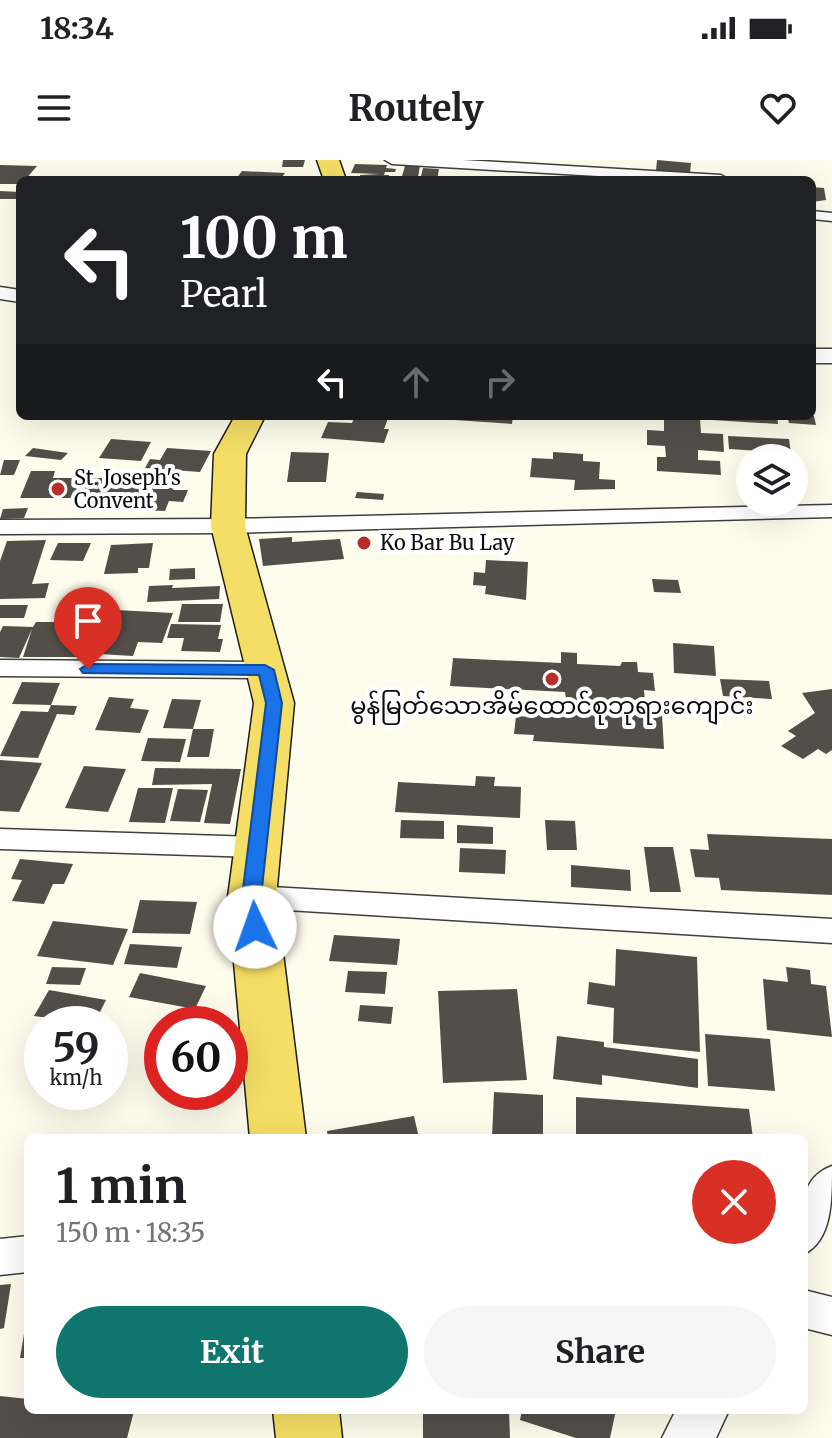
<!DOCTYPE html>
<html lang="en">
<head>
<meta charset="utf-8">
<style>
  body { margin:0; font-family:Merriweather,"Noto Sans Myanmar",serif; background:#f6f6f6; color:#202124; height:100vh; display:flex; flex-direction:column; font-size:30px; white-space:nowrap }
  * { box-sizing:border-box; margin:0 }
  p { font-size:26px; color:#757577 }
  .icon { flex:none; width:44px; height:44px; fill:none; stroke:currentColor; stroke-width:2; stroke-linecap:round; stroke-linejoin:round }
  .map { position:relative; flex:1; overflow:hidden }
  .drawer { position:absolute; left:24px; top:974px; width:784px; height:280px; display:flex; flex-direction:column; background:#fff; border-radius:12px; box-shadow:0 8px 32px #0002 }
  .drawer>* { flex:none }
  .top-card { position:absolute; left:16px; top:16px; width:800px; height:244px; border-radius:12px; box-shadow:0 8px 32px #0002; background:#202124; color:#fff; overflow:hidden }
  .buttons { position:absolute; left:736px; top:284px; display:grid; gap:16px }
  .buttons a { display:grid; place-items:center; width:72px; height:72px; border-radius:50%; background:#fff; box-shadow:0 8px 32px #0002; font-size:40px }
  .speed { position:absolute; left:24px; top:846px; display:flex; gap:16px; font-size:40px; font-weight:700; text-align:center }
  .speed>* { display:grid; place-content:center; width:104px; height:104px; border-radius:50%; background:#fff; box-shadow:0 8px 32px #0002; line-height:1 }
  .speed small { font-size:20px; font-weight:400 }
  .speed .limit { border:12px solid #d22; background:#fff; color:#111 }
  .pin { position:absolute; display:grid; place-items:center; width:68px; height:68px; color:#fff; margin:-82px -34px; border-radius:50% 50% 50% 0; rotate:-45deg; box-shadow:0 0 8px #0007 }
  .pin .icon { rotate:45deg }
  .me { position:absolute; width:88px; margin:-44px; rotate:357deg; stroke-linejoin:round; filter:drop-shadow(0 0 6px #0008) }
  .turn { display:flex; align-items:center; gap:28px; height:168px; padding:0 32px; font-size:36px }
  .turn .icon { width:104px; height:104px; stroke-width:2.5 }
  .turn b { display:block; font-size:56px; line-height:68px }
  .lanes { display:flex; align-items:center; height:76px; padding:0 32px; background:#0003; justify-content:center; gap:40px; direction:ltr }
  .lanes .off { opacity:.35 }
  .round { display:grid; place-items:center; flex:none; width:84px; height:84px; border-radius:42px; background:#f6f6f6 }
  .summary { display:flex; align-items:center; justify-content:space-between; height:136px; padding:0 32px }
  h1 { font-size:48px; font-weight:700; line-height:60px }
  .cta { display:flex; gap:16px; margin-top:auto; padding:16px 32px }
  .cta a { flex:1; height:92px; border-radius:48px; background:#0f766e; color:#fff; font-size:32px; font-weight:700; line-height:92px; text-align:center }
  .cta a+a { background:#f6f6f6; color:#202124 }
  .status { display:flex; justify-content:space-between; align-items:center; height:56px; padding:0 40px; background:#fff; direction:ltr }
  .status svg { height:22px; fill:currentColor }
  header { display:flex; justify-content:space-between; align-items:center; height:104px; padding:0 32px; background:#fff; font-size:36px; font-weight:700 }
  .map>svg:first-child { display:block }
  .building { fill:#544e49 }
  .lines { fill:none; stroke-linecap:round; stroke-linejoin:round }
  .minor-casing { stroke:#3f3f3f; stroke-width:3 }
  .tertiary-casing { stroke:#3f3f3f; stroke-width:3 }
  .primary-casing { stroke:#1d1d1d; stroke-width:3 }
  .minor { fill:#fff; fill-rule:evenodd }
  .tertiary { fill:#fff; fill-rule:evenodd }
  .primary { fill:#f5de65; fill-rule:evenodd }
  .route { fill:#1a73e8; stroke:#114b97; stroke-width:2 }
  .poi-dot { fill:#b82e28; stroke:#fff; stroke-width:3 }
  .labels { text-anchor:middle; stroke-width:8; stroke-linejoin:round; paint-order:stroke }
  .far-poi-label { font-size:20px; fill:#0c0c0c; stroke:#fff; text-anchor:start }
  .poi-label { font-size:24px; fill:#0c0c0c; stroke:#fff }
</style>
</head>
<body>
<div class="status"><b>18:34</b><svg viewBox="0 0 49 12"><path d="M0 12V9h3v3zM5 12V6h3v6zM10 12V3h3v9zM15 12V0h3v12zM26 1h20v11H26zM47 4h2v5h-2z"/></svg></div>
<header><svg class="icon" aria-label="menu" viewBox="0 0 24 24"><path d="M4 6h16M4 12h16M4 18h16"/></svg>Routely<svg class="icon" aria-label="heart" viewBox="0 0 24 24"><path d="M12 20l-8-8c-3-5 5-10 8-4 3-6 11-1 8 4z"/></svg></header>
<div class="map">
<svg width="832" height="1278" viewBox="0 0 832 1278">
  <rect width="100%" height="100%" fill="#fefcec"/>
  <g class="building">
    <polygon points="283,0 305,0 303,7 282,7"/>
    <polygon points="657,0 691,3 690,13 656,11"/>
    <polygon points="355,4 387,5 386,8 396,9 395,12 385,12 384,15 389,15 389,20 360,20 360,15 379,14 351,13"/>
    <polygon points="0,5 37,6 25,20 20,20 20,24 0,24"/>
    <polygon points="405,6 420,6 418,17 402,16"/>
    <polygon points="423,8 439,9 437,20 420,20"/>
    <polygon points="242,11 285,13 280,20 235,20"/>
    <polygon points="812,27 824,28 826,40 812,42"/>
    <polygon points="0,31 20,32 20,39 0,39"/>
    <polygon points="355,256 389,256 384,269 389,269 384,283 321,278 328,262 352,263"/>
    <polygon points="440,256 513,256 512,264 440,259"/>
    <polygon points="711,256 777,256 778,264 712,260"/>
    <polygon points="787,256 814,256 816,265 789,263"/>
    <polygon points="664,257 700,259 701,273 723,274 724,292 698,290 698,300 720,301 721,315 657,311 657,297 666,297 665,286 647,285 647,270 664,271"/>
    <polygon points="728,276 789,279 791,293 729,289"/>
    <polygon points="111,279 151,282 141,301 99,298"/>
    <polygon points="33,288 68,293 61,300 25,296"/>
    <polygon points="167,288 211,291 200,312 145,308 150,299 160,300"/>
    <polygon points="291,292 329,293 326,322 287,322"/>
    <polygon points="553,292 583,294 583,301 600,302 599,319 615,320 615,329 574,330 575,320 530,317 532,298 553,299"/>
    <polygon points="4,300 20,300 14,315 0,315"/>
    <polygon points="31,311 55,311 53,318 112,318 111,327 120,327 123,321 143,321 145,317 161,318 159,321 176,322 173,330 188,330 183,342 169,341 165,351 109,349 114,338 20,338"/>
    <polygon points="357,332 384,334 383,340 355,338"/>
    <polygon points="28,348 24,358 0,359 3,349"/>
    <polygon points="292,377 292,382 340,379 344,399 263,406 259,379"/>
    <polygon points="46,380 32,424 49,423 45,438 0,439 0,401 7,381"/>
    <polygon points="58,383 91,383 83,401 50,400"/>
    <polygon points="153,383 149,408 138,408 138,413 104,414 111,385"/>
    <polygon points="486,400 528,402 526,440 485,434 486,426 473,425 474,412 485,413"/>
    <polygon points="195,408 195,419 169,420 170,409"/>
    <polygon points="652,419 678,420 681,433 654,432"/>
    <polygon points="173,425 172,428 220,426 219,439 147,442 149,426"/>
    <polygon points="182,444 223,444 220,462 178,462"/>
    <polygon points="0,445 28,445 24,458 0,458"/>
    <polygon points="116,450 173,453 162,483 138,482 133,496 99,494 102,487 85,487 81,497 23,497 32,469 19,498 0,497 0,472 3,466 33,467 36,462 61,462 63,455 79,455 76,462 70,462 67,473 89,473 94,463 111,463"/>
    <polygon points="171,464 221,465 218,479 223,479 220,492 181,491 184,478 167,478"/>
    <polygon points="673,483 714,486 716,516 674,513"/>
    <polygon points="561,492 577,493 577,504 620,506 622,502 637,502 638,512 653,513 655,531 644,530 645,541 622,540 623,546 566,539 565,532 450,526 453,498 561,503"/>
    <polygon points="720,519 769,521 772,539 723,536"/>
    <polygon points="22,522 60,523 51,545 12,544"/>
    <polygon points="832,529 832,590 826,594 818,589 803,599 781,586 796,576 788,571 815,553 802,533"/>
    <polygon points="109,537 134,539 130,548 149,550 140,573 95,570"/>
    <polygon points="172,539 201,540 193,569 163,568"/>
    <polygon points="51,545 77,546 74,555 57,554 38,598 0,596 21,551 48,552"/>
    <polygon points="535,547 662,555 664,589 533,581 534,575 514,574 516,556 535,557"/>
    <polygon points="193,569 214,569 209,597 187,597"/>
    <polygon points="148,578 186,579 180,602 141,601"/>
    <polygon points="0,600 42,603 19,652 0,651"/>
    <polygon points="84,606 126,609 108,652 65,648"/>
    <polygon points="155,608 241,609 230,664 204,663 212,624 152,625"/>
    <polygon points="476,616 495,617 494,626 521,627 520,658 395,652 398,622 475,626"/>
    <polygon points="138,628 173,628 165,663 129,662"/>
    <polygon points="178,629 208,630 200,662 170,661"/>
    <polygon points="401,660 444,661 444,679 400,678"/>
    <polygon points="545,660 575,661 577,690 547,690"/>
    <polygon points="457,665 493,667 493,684 457,683"/>
    <polygon points="707,674 832,679 832,735 721,730 719,718 695,717 690,689 709,690"/>
    <polygon points="644,687 673,687 681,732 650,732"/>
    <polygon points="460,688 506,690 505,714 459,712"/>
    <polygon points="20,699 73,704 64,724 53,724 44,744 12,741 22,720 11,719"/>
    <polygon points="571,705 630,710 631,731 571,727"/>
    <polygon points="140,740 197,742 190,774 132,773"/>
    <polygon points="53,761 128,769 113,805 37,796"/>
    <polygon points="334,775 400,779 397,805 329,801"/>
    <polygon points="130,784 182,787 177,808 124,804"/>
    <polygon points="616,789 697,797 700,892 613,883 614,848 587,844 589,822 615,826"/>
    <polygon points="52,807 86,808 80,825 46,824"/>
    <polygon points="786,807 810,810 811,824 826,826 832,877 767,870 763,819 788,822"/>
    <polygon points="348,811 387,812 385,834 345,832"/>
    <polygon points="140,813 206,826 195,849 129,837"/>
    <polygon points="517,829 527,920 443,923 438,831"/>
    <polygon points="49,830 106,840 94,864 34,856"/>
    <polygon points="360,845 393,847 391,864 358,861"/>
    <polygon points="705,874 770,879 775,931 708,926"/>
    <polygon points="557,876 604,882 604,887 698,899 698,928 602,915 602,925 553,919"/>
    <polygon points="494,932 543,935 543,978 492,978"/>
    <polygon points="576,937 749,949 753,978 576,978"/>
    <polygon points="414,956 419,978 328,978 327,971"/>
    <polygon points="11,1124 4,1168 0,1169 0,1125"/>
    <polygon points="26,1162 28,1198 20,1198"/>
    <polygon points="0,1236 28,1239 28,1250 134,1251 127,1278 0,1278"/>
    <polygon points="423,1250 509,1250 510,1278 423,1278"/>
    <polygon points="522,1250 616,1250 610,1278 576,1278 520,1260"/>
  </g>
  <g class="lines">
    <g class="minor-casing">
      <g id="minor">
        <polygon points="385,0 463,0 721,15 728,19 666,20 392,4"/>
        <polygon points="812,51 832,53 832,61 812,59"/>
        <polygon points="832,345 832,357 228,373 0,374 0,360 228,359"/>
        <polygon points="0,500 265,502 274,505 278,510 274,515 265,518 0,516"/>
        <polygon points="0,669 258,677 268,680 273,687 268,694 258,697 0,689"/>
        <polygon points="252,726 832,759 832,783 252,748 241,745 237,737 241,729"/>
        <polygon points="28,1076 28,1112 0,1115 0,1079"/>
        <polygon points="804,1130 832,1137 832,1175 804,1168"/>
      </g>
    </g>
    <g class="tertiary-casing">
      <g id="tertiary">
        <polygon points="0,127 20,130 20,142 0,139"/>
        <rect x="812" y="189" width="20" height="14"/>
        <path d="M832,1006C832,1041 832,1080 804,1094C804,1060 794,1020 832,1006Z"/>
        <polygon points="676,1250 729,1250 716,1278 662,1278"/>
      </g>
    </g>
    <g class="primary-casing">
      <g id="primary">
        <polygon points="317,0 339,0 346,20 324,20"/>
        <polygon points="235,256 265,256 246,294 245,366 294,543 276,737 306,978 250,978 228,737 254,543 211,366 214,294"/>
        <polygon points="273,1250 339,1250 342,1278 276,1278"/>
      </g>
    </g>
    <use href="#minor" class="minor"/>
    <use href="#tertiary" class="tertiary"/>
    <use href="#primary" class="primary"/>
  </g>
  <polygon class="route" points="88,504 265,505 274,510 282,543 261,737 265,767 262,772 248,772 242,737 266,543 259,515 83,513 80,509"/>
  <g class="poi-dot">
    <circle cx="58" cy="329" r="8"/>
    <circle cx="364" cy="383" r="8"/>
    <circle cx="552" cy="519" r="8"/>
  </g>
  <g class="labels">
    <g class="far-poi-label">
      <text x="74" y="325">St. Joseph's<tspan x="74" dy="23">Convent</tspan></text>
      <text x="380" y="390">Ko Bar Bu Lay</text>
    </g>
    <g class="poi-label">
      <text x="552" y="554">မွန်မြတ်သောအိမ်ထောင်စုဘုရားကျောင်း</text>
    </g>
  </g>
</svg>
<div class="buttons">
<a><svg class="icon" aria-label="layers" viewBox="0 0 24 24"><path d="M12 4l9 5-9 5-9-5zM3 14l9 5 9-5"/></svg></a>
</div>
<div class="speed"><div>59<small>km/h</small></div><div class="limit">60</div></div>
<div class="pin" style="left:88px;top:509px;background:#d93025"><svg class="icon" aria-label="arrive" viewBox="0 0 24 24"><path d="M6 21V4h12l-3 4 3 4H6"/></svg></div>
<svg class="me" style="left:255px;top:767px" viewBox="-20 -20 40 40"><circle r="19" fill="#fff"/><path d="M0-13L10 11 0 6-10 11z" fill="#1a73e8"/></svg>
<div class="top-card">
<div class="turn"><svg class="icon" aria-label="left" viewBox="0 0 24 24"><path d="M17 20v-9H6M10 6l-5 5 5 5"/></svg><div><b>100 m</b>Pearl</div></div>
<div class="lanes"><svg class="icon" aria-label="left" viewBox="0 0 24 24"><path d="M17 20v-9H6M10 6l-5 5 5 5"/></svg><svg class="icon off" aria-label="ahead" viewBox="0 0 24 24"><path d="M12 20V5M6 11l6-6 6 6"/></svg><svg class="icon off" aria-label="right" viewBox="0 0 24 24"><path d="M7 20v-9h11M14 6l5 5-5 5"/></svg></div>
</div>
<section class="drawer">
<div class="summary"><div><h1>1 min</h1><p>150 m · 18:35</p></div><a class="round" style="background:#d93025;color:#fff"><svg class="icon" aria-label="close" viewBox="0 0 24 24"><path d="M6 6l12 12M18 6L6 18"/></svg></a></div>
<div class="cta"><a>Exit</a><a>Share</a></div>
</section>
</div>
</body>
</html>
